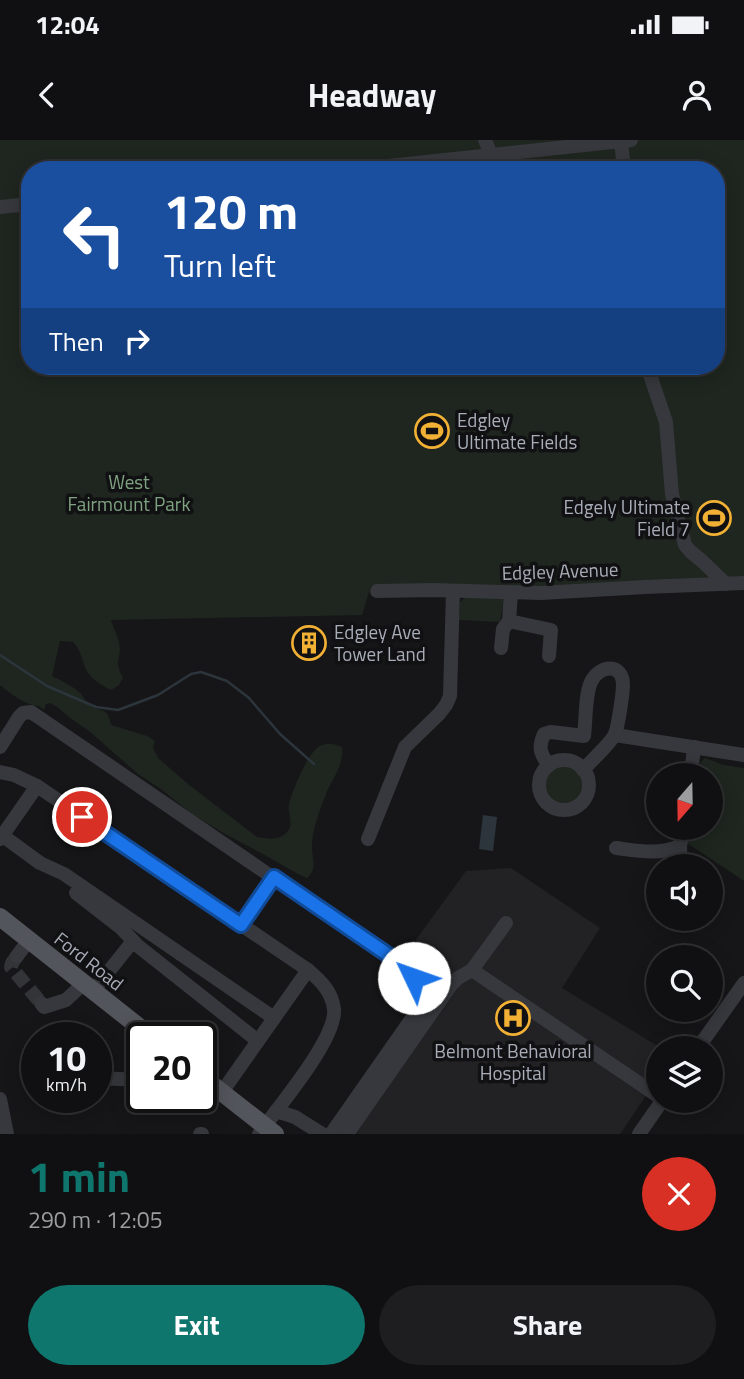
<!DOCTYPE html>
<html lang="en">
<head>
<meta charset="utf-8">
<style>
  body { margin:0; font-family:"Titillium Web",sans-serif; background:#1e1e20; color:#f1f3f6; height:100vh; display:flex; flex-direction:column; font-size:26px; white-space:nowrap }
  * { box-sizing:border-box; margin:0 }
  p { font-size:23px; color:#9c9d9f }
  .icon { flex:none; width:38px; height:38px; fill:none; stroke:currentColor; stroke-width:2; stroke-linecap:round; stroke-linejoin:round }
  .map { position:relative; height:994px; overflow:hidden }
  .sheet { display:flex; flex-direction:column; background:#101012; flex:1 }
  .sheet>* { flex:none }
  .hud { position:absolute; left:21px; top:21px; width:704px; height:214px; border-radius:28px; box-shadow:0 4px 18px #0003,0 0 0 2px #303032; background:#1a4fa0; color:#fff; overflow:hidden }
  .needle { width:46px; rotate:200deg }
  .fabs { position:absolute; left:646px; top:623px; display:grid; gap:14px }
  .fabs a { display:grid; place-items:center; width:77px; height:77px; border-radius:50%; background:#101012; box-shadow:0 4px 18px #0003,0 0 0 2px #303032; font-size:35px }
  .speed { position:absolute; left:21px; top:882px; display:flex; gap:14px; font-size:35px; font-weight:700; text-align:center }
  .speed>* { display:grid; place-content:center; width:91px; height:91px; border-radius:50%; background:#101012; box-shadow:0 4px 18px #0003,0 0 0 2px #303032; line-height:1 }
  .speed small { font-size:18px; font-weight:400 }
  .speed .limit { border:4px solid #111; border-radius:10px; background:#fff; color:#111 }
  .pin { position:absolute; display:grid; place-items:center; width:60px; height:60px; color:#fff; margin:-30px; border:4px solid #fff; border-radius:50%; box-shadow:0 2px 7px #0007 }
  .me { position:absolute; width:77px; margin:-38px; rotate:312deg; stroke-linejoin:round; filter:drop-shadow(0 0 5px #0008) }
  .turn { display:flex; align-items:center; gap:24px; height:147px; padding:0 28px; font-size:32px }
  .turn .icon { width:91px; height:91px; stroke-width:2.5 }
  .turn b { display:block; font-size:49px; line-height:60px }
  .then { display:flex; align-items:center; height:66px; padding:0 28px; background:#0003; gap:14px; font-size:26px }
  .round { display:grid; place-items:center; flex:none; width:74px; height:74px; border-radius:37px; background:#1e1e20 }
  .headline { display:flex; align-items:center; justify-content:space-between; height:119px; padding:0 28px }
  h1 { font-size:42px; font-weight:700; line-height:52px; color:#0f766e }
  .cta { display:flex; gap:14px; margin-top:auto; padding:14px 28px }
  .cta a { flex:1; height:80px; border-radius:42px; background:#0f766e; color:#fff; font-size:28px; font-weight:700; line-height:80px; text-align:center }
  .cta a+a { background:#1e1e20; color:#f1f3f6 }
  .status { display:flex; justify-content:space-between; align-items:center; height:49px; padding:0 35px; background:#101012; direction:ltr }
  .status svg { height:19px; fill:currentColor }
  header { display:flex; justify-content:space-between; align-items:center; height:91px; padding:0 28px; background:#101012; font-size:32px; font-weight:700 }
  .map>svg:first-child { display:block }
  .built { fill:#222225 }
  .green { fill:#1e261f; fill-rule:evenodd }
  .water { fill:#2c353c }
  .lines { fill:none; stroke-linecap:round; stroke-linejoin:round }
  .stream { stroke:#2c353c; stroke-width:2.5 }
  .minor-tunnel { stroke:#333438; stroke-width:14; stroke-dasharray:14 7; stroke-linecap:butt }
  .minor { stroke:#37383d; stroke-width:14 }
  .major { stroke:#53555c; stroke-width:18 }
  .route-casing { stroke:#114b97; stroke-width:18 }
  .route { stroke:#1a73e8; stroke-width:12 }
  .labels { text-anchor:middle; stroke-width:7; stroke-linejoin:round; paint-order:stroke }
  .poi-label { font-size:19px; fill:#a8adb8; stroke:#111113; text-anchor:start }
  .park-label { font-size:19px; fill:#7fa381; stroke:#111113 }
  .street-label { font-size:19px; fill:#a8adb8; stroke:#111113 }
</style>
</head>
<body>
<div class="status"><b>12:04</b><svg viewBox="0 0 49 12"><path d="M0 12V9h3v3zM5 12V6h3v6zM10 12V3h3v9zM15 12V0h3v12zM26 1h20v11H26zM47 4h2v5h-2z"/></svg></div>
<header><svg class="icon" aria-label="back" viewBox="0 0 24 24"><path d="M15 5l-7 7 7 7"/></svg>Headway<svg class="icon" aria-label="person" viewBox="0 0 24 24"><circle cx="12" cy="8" r="4"/><path d="M4 21q1-7 8-7t8 7"/></svg></header>
<div class="map">
<svg width="744" height="994" viewBox="0 0 744 994">
  <rect width="100%" height="100%" fill="#161618"/>
  <polygon class="built" points="511,728 600,788 562,848 661,908 658,908 658,938 620,994 338,994 446,831 410,808 466,731"/>
  <g class="green">
    <path d="M0,0H744V440L564,446H371L362,475L111,480C113,488 118,495 119,503C123,520 112,518 123,538L119,545L111,550C103,546 94,541 88,533C82,523 82,511 73,502L60,501L52,536C62,541 73,546 81,554C84,557 85,561 88,564C98,573 108,565 111,585L147,596L155,601L153,608L158,618L188,644L257,697C267,699 280,701 288,691C294,682 287,673 289,664C292,651 308,612 320,606C328,602 334,604 342,607C344,625 333,638 326,654C320,670 312,689 312,707C312,719 318,729 307,738L298,734L261,713L227,695L193,675L161,649L138,634L89,591L69,577L57,567L50,563L46,564L44,570L39,566C24,565 11,554 0,545ZM30,30H716V226H30Z"/>
    <polygon points="466,457 499,458 504,459 500,482 459,480 460,462"/>
    <polygon points="705,618 724,625 744,628 744,741 687,703 689,688 710,688 710,635 698,635 701,622"/>
    <circle cx="563" cy="645" r="19"/>
  </g>
  <polygon class="water" points="483,675 497,677 493,711 479,709"/>
  <g class="lines">
    <polyline class="stream" points="0,515 47,546 96,567 118,570 158,555 191,534 201,532 227,541 249,558 280,594 314,624"/>
    <polyline class="minor-tunnel" points="17,816 12,823 11,827 41,863"/>
    <g class="minor">
      <polyline points="485,0 491,15"/>
      <polyline points="621,1 624,30"/>
      <polyline points="351,30 631,0"/>
      <polyline points="0,67 30,64"/>
      <polyline points="647,226 666,282 672,354 685,405 691,412 702,421 726,444"/>
      <polyline points="377,451 433,450 541,453 645,447 744,443"/>
      <polyline points="509,481 551,490 549,516"/>
      <polyline points="501,508 503,489 509,481 511,453"/>
      <polyline points="615,595 744,615"/>
      <path d="M0,607L19,577L23,573L31,572L408,830C419,845 420,857 415,874L331,994"/>
      <circle cx="564" cy="645" r="25"/>
      <path d="M549,625C540,614 538,607 544,594L551,592L584,596C586,580 585,555 591,542C600,524 623,523 623,545C623,553 618,587 615,594C612,602 590,622 583,630"/>
      <path d="M0,632L14,635L37,646L308,830C321,841 332,852 334,869C337,899 277,968 259,994"/>
      <polyline points="691,635 694,607"/>
      <polyline points="3,696 40,723 64,734 274,878"/>
      <polyline points="0,699 37,646"/>
      <polyline points="368,699 405,607 439,574 446,565 450,556 453,451"/>
      <path d="M616,708C639,711 659,715 680,706"/>
      <polyline points="681,726 680,706 684,688"/>
      <polyline points="76,753 121,788 138,806 258,901"/>
      <polyline points="241,785 274,737"/>
      <polyline points="17,816 29,800"/>
      <polyline points="472,830 658,956"/>
      <polyline points="93,851 133,801"/>
      <polyline points="41,863 44,867 66,860 84,843"/>
      <polyline points="698,908 744,843"/>
      <polyline points="96,938 142,940"/>
      <polyline points="222,952 308,830"/>
      <polyline points="0,959 7,994"/>
      <polyline points="276,971 295,977 322,994"/>
      <polyline points="200,994 202,994"/>
      <polyline points="347,994 451,845 458,838 472,830 506,783"/>
      <polyline points="639,994 662,961"/>
    </g>
    <g class="major">
      <polyline points="0,777 153,898"/>
      <polyline points="201,936 275,994"/>
    </g>
  </g>
  <g class="lines">
    <g class="route-casing">
      <polyline id="route" points="82,677 241,785 274,737 400,823 408,830 414,838"/>
    </g>
    <use href="#route" class="route"/>
  </g>
  <defs>
    <g id="stadium-ring" transform="scale(1.75)"><circle r="9.5" fill="#111113" stroke="#f2b134" stroke-width="1.5"/><path d="M0-5a6.5 5 0 1 0 0 10a6.5 5 0 1 0 0-10ZM-3.5-1.8h7v3.6h-7Z" fill="#f2b134"/></g>
    <g id="building-ring" transform="scale(1.75)"><circle r="9.5" fill="#111113" stroke="#f2b134" stroke-width="1.5"/><path d="M-4-6H4V6H1V3H-1V6H-4ZM-2.5-4.3h1.7v1.8h-1.7ZM.8-4.3h1.7v1.8H.8ZM-2.5-1h1.7V.8h-1.7ZM.8-1h1.7V.8H.8Z" fill="#f2b134"/></g>
    <g id="hospital-ring" transform="scale(1.75)"><circle r="9.5" fill="#111113" stroke="#f2b134" stroke-width="1.5"/><path d="M-5-5h3v3.5h4V-5h3V5h-3V1.5h-4V5h-3Z" fill="#f2b134"/></g>
  </defs>
  <g fill-rule="evenodd">
    <use href="#stadium-ring" x="432" y="291"/>
    <use href="#stadium-ring" x="714" y="378"/>
    <use href="#building-ring" x="309" y="503"/>
    <use href="#hospital-ring" x="513" y="878"/>
  </g>
  <g class="labels">
    <g class="poi-label">
      <text x="457" y="287">Edgley<tspan x="457" dy="22">Ultimate Fields</tspan></text>
      <text x="690" y="374" text-anchor="end">Edgely Ultimate<tspan x="690" dy="22">Field 7</tspan></text>
      <text x="334" y="499">Edgley Ave<tspan x="334" dy="22">Tower Land</tspan></text>
      <text x="513" y="918" text-anchor="middle">Belmont Behavioral<tspan x="513" dy="22">Hospital</tspan></text>
    </g>
    <g class="park-label">
      <text x="129" y="349">West<tspan x="129" dy="22">Fairmount Park</tspan></text>
    </g>
    <g class="street-label">
      <text transform="translate(560 431) rotate(-2)" y="7">Edgley Avenue</text>
      <text transform="translate(89 821) rotate(38)" y="7">Ford Road</text>
    </g>
  </g>
</svg>
<div class="fabs">
<a><svg class="needle" viewBox="-14 -14 28 28"><path d="M0-13l5 13h-10z" fill="#e53935"/><path d="M0 13l5-13h-10z" fill="#9c9d9f"/></svg></a>
<a><svg class="icon" aria-label="sound" viewBox="0 0 24 24"><path d="M4 9h4l5-4v14l-5-4H4zM17 9q2 3 0 6"/></svg></a>
<a><svg class="icon" aria-label="search" viewBox="0 0 24 24"><circle cx="10" cy="10" r="6"/><path d="M15 15l6 6"/></svg></a>
<a><svg class="icon" aria-label="layers" viewBox="0 0 24 24"><path d="M12 4l9 5-9 5-9-5zM3 14l9 5 9-5"/></svg></a>
</div>
<div class="speed"><div>10<small>km/h</small></div><div class="limit">20</div></div>
<div class="pin" style="left:82px;top:677px;background:#d93025"><svg class="icon" aria-label="arrive" viewBox="0 0 24 24"><path d="M6 21V4h12l-3 4 3 4H6"/></svg></div>
<svg class="me" style="left:414px;top:838px" viewBox="-20 -20 40 40"><circle r="19" fill="#fff"/><path d="M0-13L10 11 0 6-10 11z" fill="#1a73e8"/></svg>
<div class="hud">
<div class="turn"><svg class="icon" aria-label="left" viewBox="0 0 24 24"><path d="M17 20v-9H6M10 6l-5 5 5 5"/></svg><div><b>120 m</b>Turn left</div></div>
<div class="then">Then<svg class="icon" aria-label="right" viewBox="0 0 24 24"><path d="M7 20v-9h11M14 6l5 5-5 5"/></svg></div>
</div>
</div>
<section class="sheet">
<div class="headline"><div><h1>1 min</h1><p>290 m · 12:05</p></div><a class="round" style="background:#d93025;color:#fff"><svg class="icon" aria-label="close" viewBox="0 0 24 24"><path d="M6 6l12 12M18 6L6 18"/></svg></a></div>
<div class="cta"><a>Exit</a><a>Share</a></div>
</section>
</body>
</html>
